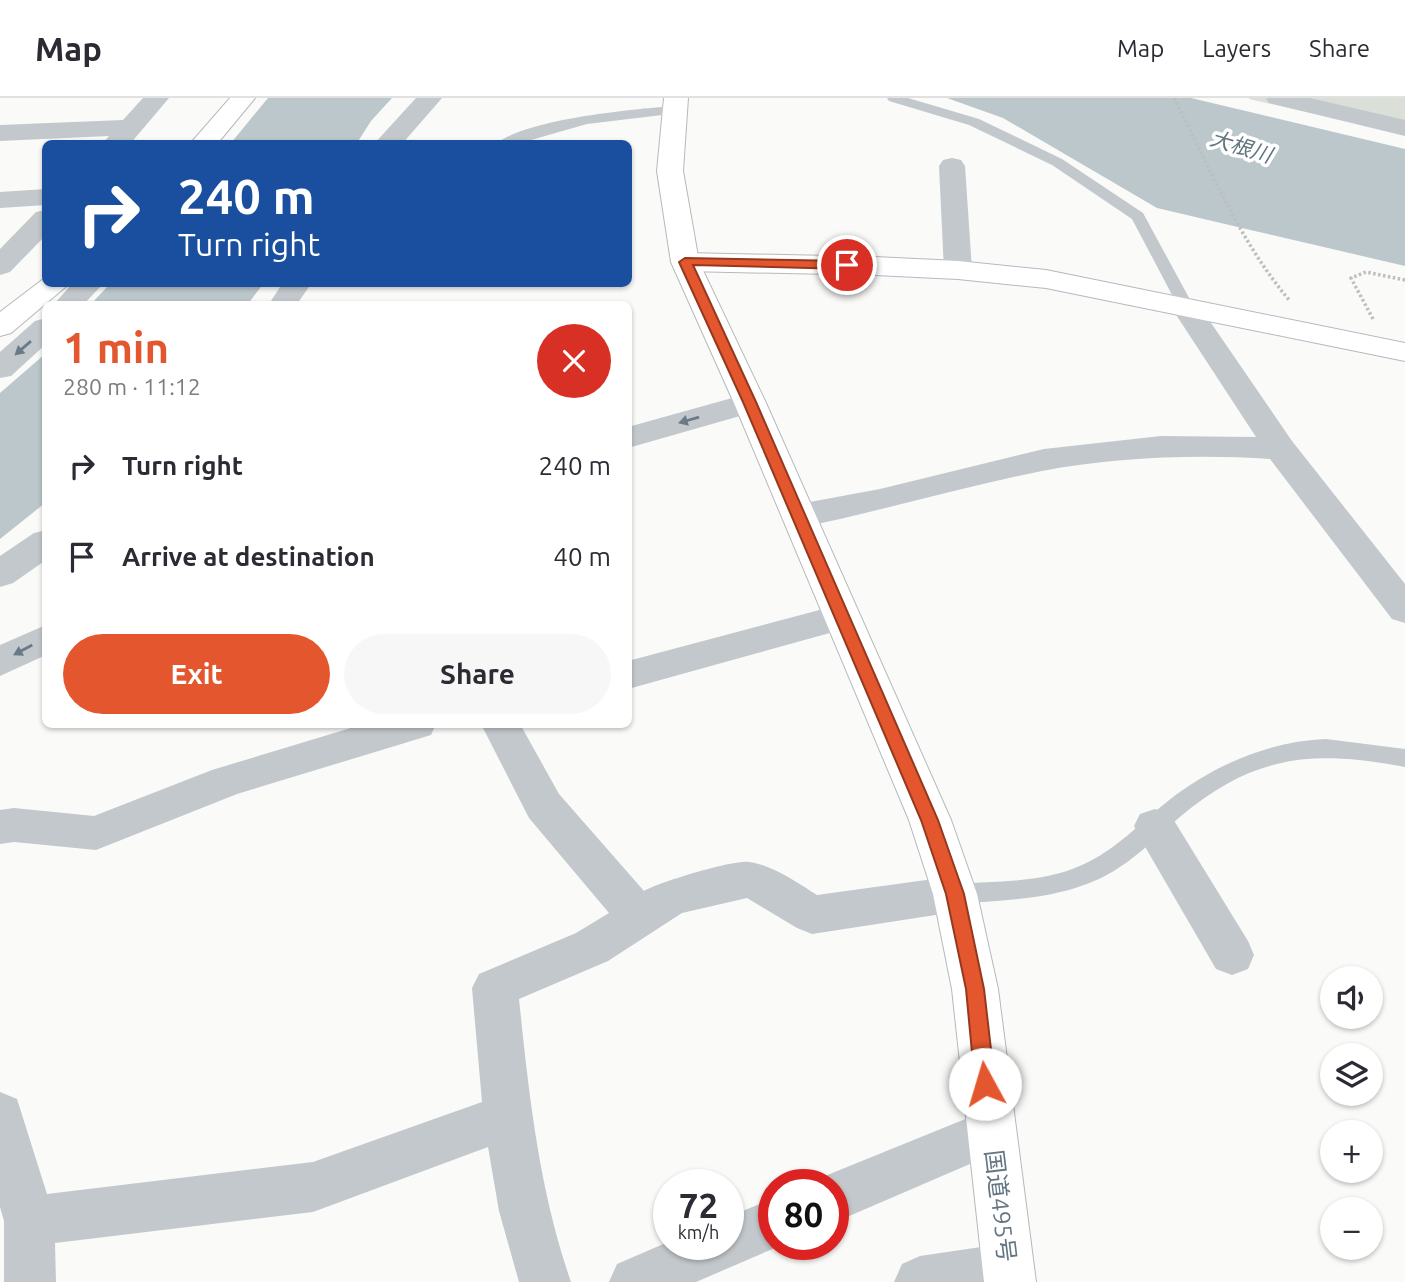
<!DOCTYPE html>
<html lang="en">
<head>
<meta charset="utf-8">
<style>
  body { margin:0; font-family:Ubuntu,"Noto Sans JP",sans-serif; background:#f7f7f7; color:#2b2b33; height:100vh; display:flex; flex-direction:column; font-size:26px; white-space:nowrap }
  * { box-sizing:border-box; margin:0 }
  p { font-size:23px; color:#7c7c81 }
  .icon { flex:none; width:38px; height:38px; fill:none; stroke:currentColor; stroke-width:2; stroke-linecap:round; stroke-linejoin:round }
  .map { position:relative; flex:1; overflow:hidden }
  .panel { position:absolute; left:42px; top:203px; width:590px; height:427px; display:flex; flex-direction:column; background:#fff; border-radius:10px; box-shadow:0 2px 5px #0004 }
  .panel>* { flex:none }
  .top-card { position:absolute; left:42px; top:42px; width:590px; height:147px; border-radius:10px; box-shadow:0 2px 5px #0004; background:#1a4fa0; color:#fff; overflow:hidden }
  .tools { position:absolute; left:1320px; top:868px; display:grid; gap:14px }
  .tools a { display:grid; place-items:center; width:63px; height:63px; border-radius:50%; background:#fff; box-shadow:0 2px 5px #0004; font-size:35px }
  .speed { position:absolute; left:653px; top:1071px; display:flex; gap:14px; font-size:35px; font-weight:700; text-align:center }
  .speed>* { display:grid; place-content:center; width:91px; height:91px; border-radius:50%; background:#fff; box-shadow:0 2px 5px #0004; line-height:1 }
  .speed small { font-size:18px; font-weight:400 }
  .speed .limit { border:10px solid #d22; background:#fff; color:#111 }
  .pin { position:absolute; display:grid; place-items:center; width:60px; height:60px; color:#fff; margin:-30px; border:4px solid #fff; border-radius:50%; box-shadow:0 2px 7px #0007 }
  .me { position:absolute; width:77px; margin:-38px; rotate:354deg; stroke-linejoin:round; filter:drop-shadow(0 0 5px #0008) }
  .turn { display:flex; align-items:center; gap:24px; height:147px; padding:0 21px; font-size:32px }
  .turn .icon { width:91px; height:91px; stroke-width:2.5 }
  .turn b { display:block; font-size:49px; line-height:60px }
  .round { display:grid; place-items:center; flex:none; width:74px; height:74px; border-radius:37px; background:#f7f7f7 }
  .head { display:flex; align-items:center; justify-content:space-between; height:119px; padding:0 21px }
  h1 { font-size:42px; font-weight:700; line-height:52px; color:#e4572e }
  .primary-button { display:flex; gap:14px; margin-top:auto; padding:14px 21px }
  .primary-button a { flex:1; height:80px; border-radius:42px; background:#e4572e; color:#fff; font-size:28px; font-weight:700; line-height:80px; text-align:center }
  .primary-button a+a { background:#f7f7f7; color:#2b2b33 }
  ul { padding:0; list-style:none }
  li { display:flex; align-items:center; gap:21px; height:91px; padding:0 21px }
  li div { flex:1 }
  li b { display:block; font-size:26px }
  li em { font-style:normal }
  header { display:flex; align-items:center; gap:42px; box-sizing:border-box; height:98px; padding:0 35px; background:#fff; border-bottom:2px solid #e1e1e2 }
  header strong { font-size:33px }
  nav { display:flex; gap:38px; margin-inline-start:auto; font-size:24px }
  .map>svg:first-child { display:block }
  .green { fill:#dadfd7 }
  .water { fill:#bbc7cb }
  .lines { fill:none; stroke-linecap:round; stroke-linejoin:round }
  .secondary-casing { stroke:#b3babf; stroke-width:2 }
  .highway-casing { stroke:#b4b9bd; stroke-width:2 }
  .path { stroke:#bbbfc2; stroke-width:3.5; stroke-dasharray:2.5 2.5; stroke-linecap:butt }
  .lane { fill:#c3c8cc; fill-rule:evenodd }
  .street { fill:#c3c8cc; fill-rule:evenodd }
  .secondary { fill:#fff; fill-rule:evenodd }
  .highway { fill:#fff; fill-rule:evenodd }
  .oneway { fill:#6a7a87 }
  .route { fill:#e4572e; stroke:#94391e; stroke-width:2 }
  .labels { text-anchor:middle; stroke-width:7; stroke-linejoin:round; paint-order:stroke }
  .far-water-label { font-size:21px; font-style:italic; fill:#60757c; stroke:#fff }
  .street-label { font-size:24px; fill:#657683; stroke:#fff }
</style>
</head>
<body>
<header>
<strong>Map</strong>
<nav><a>Map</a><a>Layers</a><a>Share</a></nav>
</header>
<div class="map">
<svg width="1405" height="1184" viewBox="0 0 1405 1184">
  <rect width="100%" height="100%" fill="#fafaf8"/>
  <polygon class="green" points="1249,0 1405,0 1405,36 1249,1"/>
  <g class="water">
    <polygon points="268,0 392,0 371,23 357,45 231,45"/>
    <polygon points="947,0 1191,0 1405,51 1405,168 1157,110 1003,20"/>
    <polygon points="110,186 263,186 248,206 91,206"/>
    <polygon points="45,256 45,405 0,441 0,295"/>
  </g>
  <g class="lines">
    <g class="secondary-casing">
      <g id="secondary">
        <polygon points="230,0 255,0 217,46 190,46"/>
        <polygon points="685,155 875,159 958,163 1046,172 1405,245 1405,263 1046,190 958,181 875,177 685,173 675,170 671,164 675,158"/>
        <polygon points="46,179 46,186 69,186 11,235 0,238 0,214"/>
      </g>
    </g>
    <g class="highway-casing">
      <polygon id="highway" points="664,0 688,0 683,73 699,164 766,305 951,722 977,796 998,891 1036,1184 984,1184 952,891 933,796 909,722 734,305 671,164 657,73"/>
    </g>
    <g class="path">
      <path d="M1174,0C1209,69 1240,144 1290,203"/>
      <polyline points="1373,221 1351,180 1366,174 1405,182"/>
    </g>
    <g class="lane">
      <polygon points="887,0 908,0 979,21 1062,61 1143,115 1194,209 1186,214 1180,212 1132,121 1052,67 969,27 889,3"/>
      <path d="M674,8L681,12L679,15L587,26L517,46H496C526,21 634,11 674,8Z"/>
      <path d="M1326,641L1405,651V669C1314,652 1255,656 1181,718C1155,740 1132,765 1101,780C1055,802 1004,802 955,806L947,803L943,796L947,789L955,786C997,783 1043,785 1082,767C1116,752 1140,725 1168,703C1212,668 1269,643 1326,641Z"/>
    </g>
    <g class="street">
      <polygon points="143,0 169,0 130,46 102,46 109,38 0,43 0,27 123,22"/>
      <polygon points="416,0 442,0 402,46 374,46"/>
      <polygon points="1266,0 1310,0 1405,22 1405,38 1269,5"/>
      <polygon points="952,60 961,62 965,68 972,172 968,178 958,181 948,178 944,172 939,68 943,62"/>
      <polygon points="46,91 46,107 0,110 0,94"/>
      <polygon points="46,112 46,137 10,174 0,177 0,151 36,114"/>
      <polygon points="72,186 103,186 84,206 54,206"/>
      <polygon points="282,186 311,186 297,206 269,206"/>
      <path d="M1186,200L1196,203L1292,343L1405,486V525L1392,521L1270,361C1199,356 1113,359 1042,373C961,389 881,413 799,430L787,426L782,418L787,410L799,406L880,391L1044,351L1161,338L1256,339L1171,209L1176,203Z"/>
      <polygon points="46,220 46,246 11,278 0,280 0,254 35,223"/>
      <polygon points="750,295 761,298 766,305 761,312 628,350 628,329"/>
      <polygon points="46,432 46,462 13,485 0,489 0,458 34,435"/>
      <polygon points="842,506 855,510 860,519 855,528 628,591 628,563"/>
      <polygon points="46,527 46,557 0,578 0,547"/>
      <polygon points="364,626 436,626 431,637 237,696 96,752 14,744 0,746 0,712 14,710 94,718 212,672"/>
      <path d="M481,626H520L559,696L644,793C660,784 732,762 749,764C773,767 798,785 817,797L955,778L970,783L977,796L970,809L955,814L812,836L797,830L747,800L682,815L608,863L519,901C529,997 539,1092 571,1184H519L499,1113L488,1049L313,1114L55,1145L56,1184H4V1123L0,1109V994L17,1001L47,1096L313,1064L482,1004L472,890L479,876L576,835L609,815L529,720Z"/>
      <polygon points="1155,711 1170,716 1248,843 1254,857 1248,871 1232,877 1216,871 1140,740 1134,728 1140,716"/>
      <polygon points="990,1011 1007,1018 1014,1034 1007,1050 833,1125 833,1087 813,1087 815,1082"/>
      <polygon points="774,1100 774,1146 784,1146 696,1184 609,1184 617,1166 668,1144 668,1146 728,1146 728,1119"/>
      <polygon points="1008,1145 1026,1153 1034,1171 1029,1184 894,1184 902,1166 920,1158"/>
    </g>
    <use href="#secondary" class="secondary"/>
    <use href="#highway" class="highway"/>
  </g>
  <defs><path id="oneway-solid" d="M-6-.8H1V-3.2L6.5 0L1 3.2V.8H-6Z" transform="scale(1.75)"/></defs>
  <g class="oneway">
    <use href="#oneway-solid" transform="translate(23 250) rotate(139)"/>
    <use href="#oneway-solid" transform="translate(689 322) rotate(164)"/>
    <use href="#oneway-solid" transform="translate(23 552) rotate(152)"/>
  </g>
  <polygon class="route" points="685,160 847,163 853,167 847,171 693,167 756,304 938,722 964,796 984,891 995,986 992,993 985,995 978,993 975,986 966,891 946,796 921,722 743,304 679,164"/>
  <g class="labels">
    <g class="far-water-label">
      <text transform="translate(1241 49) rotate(17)" y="7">大根川</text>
    </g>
    <g class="street-label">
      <text transform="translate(1000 1108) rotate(83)" y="8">国道495号</text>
    </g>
  </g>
</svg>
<div class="tools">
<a><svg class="icon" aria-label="sound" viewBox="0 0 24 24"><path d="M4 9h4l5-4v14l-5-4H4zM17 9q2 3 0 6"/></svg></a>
<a><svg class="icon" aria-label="layers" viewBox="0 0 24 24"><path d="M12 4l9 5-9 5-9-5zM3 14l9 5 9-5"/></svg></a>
<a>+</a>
<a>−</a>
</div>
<div class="speed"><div>72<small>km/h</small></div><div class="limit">80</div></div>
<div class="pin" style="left:847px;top:167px;background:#d93025"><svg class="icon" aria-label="arrive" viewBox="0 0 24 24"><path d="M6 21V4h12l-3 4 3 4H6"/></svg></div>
<svg class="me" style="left:985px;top:986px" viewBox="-20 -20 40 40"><circle r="19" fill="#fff"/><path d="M0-13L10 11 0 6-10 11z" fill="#e4572e"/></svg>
<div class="top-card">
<div class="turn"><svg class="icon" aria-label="right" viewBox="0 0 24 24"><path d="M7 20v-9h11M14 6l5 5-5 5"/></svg><div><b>240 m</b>Turn right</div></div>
</div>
<section class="panel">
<div class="head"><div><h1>1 min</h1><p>280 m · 11:12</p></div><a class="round" style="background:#d93025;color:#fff"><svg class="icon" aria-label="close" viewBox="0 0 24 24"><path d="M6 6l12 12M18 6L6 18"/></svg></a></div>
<ul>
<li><svg class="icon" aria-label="right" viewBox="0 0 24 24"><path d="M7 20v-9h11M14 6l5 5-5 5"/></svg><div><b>Turn right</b></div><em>240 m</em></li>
<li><svg class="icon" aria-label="arrive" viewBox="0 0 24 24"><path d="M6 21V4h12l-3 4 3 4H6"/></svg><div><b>Arrive at destination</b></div><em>40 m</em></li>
</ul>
<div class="primary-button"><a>Exit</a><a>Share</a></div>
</section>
</div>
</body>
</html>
